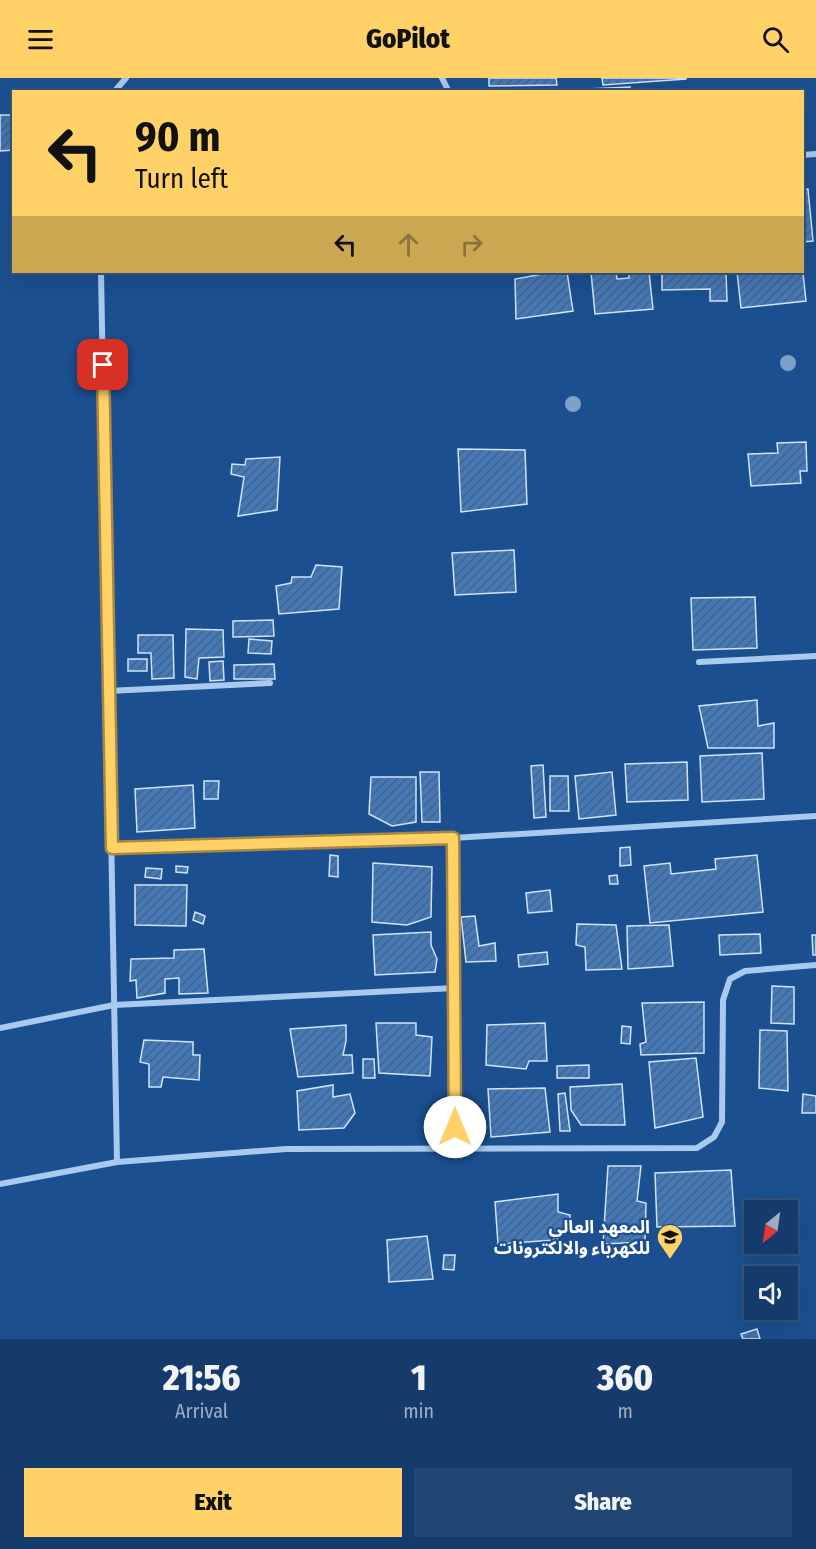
<!DOCTYPE html>
<html lang="en">
<head>
<meta charset="utf-8">
<style>
  body { margin:0; font-family:"Fira Sans Condensed","Noto Sans Arabic",sans-serif; background:#214673; color:#f1f3f6; height:100vh; display:flex; flex-direction:column; font-size:22px; white-space:nowrap }
  * { box-sizing:border-box; margin:0 }
  p { font-size:20px; color:#9dadc1 }
  .icon { flex:none; width:33px; height:33px; fill:none; stroke:currentColor; stroke-width:2; stroke-linecap:round; stroke-linejoin:round }
  .map { position:relative; height:1261px; overflow:hidden }
  .side { display:flex; flex-direction:column; background:#143b6b; flex:1 }
  .side>* { flex:none }
  .banner { position:absolute; left:12px; top:12px; width:792px; height:183px; border-radius:0px; box-shadow:0 6px 24px #0002,0 0 0 2px #33557e; background:#ffd166; color:#111; overflow:hidden }
  .needle { width:39px; rotate:209deg }
  .fabs { position:absolute; left:744px; top:1122px; display:grid; gap:12px }
  .fabs a { display:grid; place-items:center; width:54px; height:54px; border-radius:0px; background:#143b6b; box-shadow:0 6px 24px #0002,0 0 0 2px #33557e; font-size:30px }
  .pin { position:absolute; display:grid; place-items:center; width:51px; height:51px; color:#fff; margin:-26px; border-radius:12px; box-shadow:0 3px 9px #0006 }
  .me { position:absolute; width:66px; margin:-33px; rotate:0deg; stroke-linejoin:round; filter:drop-shadow(0 0 4px #0008) }
  .turn { display:flex; align-items:center; gap:21px; height:126px; padding:0 24px; font-size:27px }
  .turn .icon { width:78px; height:78px; stroke-width:2.5 }
  .turn b { display:block; font-size:42px; line-height:51px }
  .lanes { display:flex; align-items:center; height:57px; padding:0 24px; background:#0003; justify-content:center; gap:30px; direction:ltr }
  .lanes .off { opacity:.35 }
  .eta { display:flex; justify-content:space-evenly; align-items:center; height:102px; text-align:center }
  .eta b { font-size:36px; font-weight:800; line-height:42px }
  .action { display:flex; gap:12px; margin-top:auto; padding:12px 24px }
  .action a { flex:1; height:69px; border-radius:0px; background:#ffd166; color:#111; font-size:24px; font-weight:800; line-height:69px; text-align:center }
  .action a+a { background:#214673; color:#f1f3f6 }
  header { display:flex; justify-content:space-between; align-items:center; height:78px; padding:0 24px; background:#ffd166; color:#111; font-size:27px; font-weight:800 }
  .map>svg:first-child { display:block }
  .building { fill:url(#building-hatch); stroke:#cfe3fa; stroke-width:1.5 }
  .lines { fill:none; stroke-linecap:round; stroke-linejoin:round }
  .minor { stroke:#a9c9ee; stroke-width:6 }
  .tree { fill:#7ea0ca }
  .route-casing { stroke:#a68842; stroke-width:15 }
  .route { stroke:#ffd166; stroke-width:10 }
  .labels { text-anchor:middle; stroke-width:4.5; stroke-linejoin:round; paint-order:stroke }
  .poi-label { font-size:18px; font-weight:bold; fill:#fff; stroke:#1b4f8f; text-anchor:end }
</style>
</head>
<body>
<header><svg class="icon" aria-label="menu" viewBox="0 0 24 24"><path d="M4 6h16M4 12h16M4 18h16"/></svg>GoPilot<svg class="icon" aria-label="search" viewBox="0 0 24 24"><circle cx="10" cy="10" r="6"/><path d="M15 15l6 6"/></svg></header>
<div class="map">
<svg width="816" height="1261" viewBox="0 0 816 1261">
  <defs>
    <pattern id="building-hatch" width="6" height="6" patternUnits="userSpaceOnUse" patternTransform="scale(1.5)"><rect width="6" height="6" fill="#4478b7"/><path d="M-1 1l2-2M0 6l6-6M5 7l2-2" fill="none" stroke="#486282"/></pattern>
  </defs>
  <rect width="100%" height="100%" fill="#1b4f8f"/>
  <g class="building">
    <polygon points="489,0 556,0 557,7 489,8"/>
    <polygon points="602,0 686,0 686,1 603,7"/>
    <polygon points="630,9 630,14 564,12"/>
    <polygon points="0,37 14,37 14,72 0,73"/>
    <polygon points="808,111 813,163 802,164 802,112"/>
    <polygon points="802,186 806,223 741,230 737,194 802,194"/>
    <polygon points="554,194 567,194 573,233 516,241 515,201"/>
    <polygon points="591,194 616,194 617,201 629,200 629,194 649,194 653,231 595,236"/>
    <polygon points="662,194 726,194 727,223 710,223 710,211 662,212"/>
    <polygon points="806,364 807,393 800,393 801,405 751,408 748,376 778,375 777,365"/>
    <polygon points="458,371 525,372 527,426 461,434"/>
    <polygon points="280,379 277,432 238,438 244,399 231,396 232,386 245,387 246,381"/>
    <polygon points="514,472 516,514 455,517 452,475"/>
    <polygon points="316,487 342,489 339,531 279,536 276,508 291,505 292,499 311,499"/>
    <polygon points="755,519 757,570 693,572 691,520"/>
    <polygon points="273,542 274,558 233,559 233,543"/>
    <polygon points="186,551 223,552 224,579 199,580 197,601 185,599"/>
    <polygon points="138,557 173,557 174,600 152,601 151,575 138,575"/>
    <polygon points="249,561 272,563 271,576 248,575"/>
    <rect x="128" y="581" width="19" height="12"/>
    <polygon points="223,583 224,602 210,603 209,584"/>
    <polygon points="274,586 275,601 234,601 234,587"/>
    <polygon points="757,622 758,648 774,645 774,670 708,670 699,628"/>
    <polygon points="762,675 764,721 702,724 700,678"/>
    <polygon points="687,684 688,722 627,724 625,686"/>
    <polygon points="543,687 546,739 534,740 531,688"/>
    <polygon points="420,694 439,694 440,744 422,744"/>
    <polygon points="612,694 616,737 579,741 575,698"/>
    <polygon points="550,698 568,698 569,733 550,733"/>
    <polygon points="371,699 416,699 416,744 392,748 369,736"/>
    <polygon points="204,703 219,703 218,721 204,721"/>
    <polygon points="193,707 195,750 137,754 135,711"/>
    <polygon points="630,769 631,787 620,788 620,770"/>
    <polygon points="330,777 338,778 338,799 329,798"/>
    <polygon points="757,777 763,834 650,845 644,788 670,785 671,796 716,791 715,781"/>
    <polygon points="373,785 432,789 431,839 407,847 372,844"/>
    <polygon points="176,788 188,789 187,795 176,794"/>
    <polygon points="146,790 162,791 161,801 145,799"/>
    <polygon points="617,797 618,806 610,806 609,798"/>
    <polygon points="135,807 187,807 186,848 135,847"/>
    <polygon points="550,812 552,833 528,835 526,815"/>
    <polygon points="195,834 205,838 203,846 193,842"/>
    <polygon points="475,838 479,868 495,865 496,883 466,884 461,839"/>
    <polygon points="577,846 616,847 622,891 586,892 585,869 576,867"/>
    <polygon points="669,847 673,888 628,891 627,848"/>
    <polygon points="431,854 431,867 437,881 435,894 375,897 373,857"/>
    <polygon points="760,856 761,875 720,877 719,857"/>
    <polygon points="812,857 816,857 816,877 813,877"/>
    <polygon points="204,871 208,915 179,916 179,900 165,901 165,915 137,920 136,902 130,903 131,881 174,880 174,872"/>
    <polygon points="547,874 548,886 519,889 518,877"/>
    <polygon points="772,908 794,909 794,946 771,945"/>
    <polygon points="704,924 704,975 641,977 640,966 646,964 642,925"/>
    <polygon points="376,945 416,945 416,957 432,959 430,998 379,995"/>
    <polygon points="545,945 547,983 529,983 526,991 486,987 487,947"/>
    <polygon points="346,947 346,963 343,977 352,977 353,995 298,999 290,951"/>
    <polygon points="622,948 631,949 630,966 621,965"/>
    <polygon points="760,952 787,953 788,1013 759,1010"/>
    <polygon points="144,962 193,964 193,977 200,977 199,1002 163,999 161,1009 149,1009 149,986 140,984"/>
    <polygon points="696,980 703,1039 655,1050 649,984"/>
    <polygon points="363,981 374,981 375,1000 363,1000"/>
    <polygon points="589,987 589,1000 557,1000 557,988"/>
    <polygon points="622,1006 625,1047 581,1047 571,1032 570,1009"/>
    <polygon points="333,1007 333,1019 350,1016 355,1035 344,1050 299,1052 297,1013"/>
    <polygon points="545,1010 550,1054 491,1059 488,1011"/>
    <polygon points="565,1015 570,1053 560,1053 558,1016"/>
    <polygon points="803,1016 816,1018 816,1035 802,1035"/>
    <polygon points="608,1088 641,1088 637,1123 646,1125 645,1164 603,1166"/>
    <polygon points="731,1092 735,1148 657,1149 655,1095"/>
    <polygon points="558,1116 558,1134 570,1137 570,1152 558,1152 555,1162 498,1166 495,1124"/>
    <polygon points="427,1158 433,1201 389,1204 387,1162"/>
    <polygon points="444,1177 455,1177 454,1192 443,1191"/>
    <polygon points="757,1251 760,1261 743,1261 741,1256"/>
  </g>
  <g class="lines">
    <g class="minor">
      <polyline points="442,0 449,14"/>
      <polyline points="114,14 126,0"/>
      <polyline points="802,77 816,76"/>
      <polyline points="101,194 117,1084"/>
      <polyline points="699,584 816,578"/>
      <polyline points="108,613 270,605"/>
      <polyline points="453,760 455,1072"/>
      <polyline points="112,770 453,760 816,738"/>
      <polyline points="0,950 114,927 455,910"/>
      <polyline points="0,1106 117,1084 286,1071 697,1070 714,1059 722,1044 723,922 730,901 745,893 816,887"/>
    </g>
  </g>
  <g class="tree">
    <circle cx="788" cy="285" r="8"/>
    <circle cx="573" cy="326" r="8"/>
  </g>
  <g class="lines">
    <g class="route-casing">
      <polyline id="route" points="103,287 112,770 453,760 455,1049"/>
    </g>
    <use href="#route" class="route"/>
  </g>
  <defs>
    <g id="university-pin" transform="scale(1.35)"><path d="M0 17L-7.5 6A9.5 9.5 0 1 1 7.5 6Z" fill="#ffd166" stroke="#1b4f8f"/><path d="M0-5L7-2L0 1L-7-2ZM-4 1L0 2.5L4 1V4Q0 6-4 4Z" fill="#111"/></g>
  </defs>
  <g fill-rule="evenodd">
    <use href="#university-pin" x="670" y="1159"/>
  </g>
  <g class="labels">
    <g class="poi-label">
      <text x="650" y="1155">المعهد العالي<tspan x="650" dy="21">للكهرباء والالكترونات</tspan></text>
    </g>
  </g>
</svg>
<div class="fabs">
<a><svg class="needle" viewBox="-14 -14 28 28"><path d="M0-13l5 13h-10z" fill="#e53935"/><path d="M0 13l5-13h-10z" fill="#9dadc1"/></svg></a>
<a><svg class="icon" aria-label="sound" viewBox="0 0 24 24"><path d="M4 9h4l5-4v14l-5-4H4zM17 9q2 3 0 6"/></svg></a>
</div>
<div class="pin" style="left:103px;top:287px;background:#d93025"><svg class="icon" aria-label="arrive" viewBox="0 0 24 24"><path d="M6 21V4h12l-3 4 3 4H6"/></svg></div>
<svg class="me" style="left:455px;top:1049px" viewBox="-20 -20 40 40"><circle r="19" fill="#fff"/><path d="M0-13L10 11 0 6-10 11z" fill="#ffd166"/></svg>
<div class="banner">
<div class="turn"><svg class="icon" aria-label="left" viewBox="0 0 24 24"><path d="M17 20v-9H6M10 6l-5 5 5 5"/></svg><div><b>90 m</b>Turn left</div></div>
<div class="lanes"><svg class="icon" aria-label="left" viewBox="0 0 24 24"><path d="M17 20v-9H6M10 6l-5 5 5 5"/></svg><svg class="icon off" aria-label="ahead" viewBox="0 0 24 24"><path d="M12 20V5M6 11l6-6 6 6"/></svg><svg class="icon off" aria-label="right" viewBox="0 0 24 24"><path d="M7 20v-9h11M14 6l5 5-5 5"/></svg></div>
</div>
</div>
<section class="side">
<div class="eta">
<div><b>21:56</b><p>Arrival</p></div>
<div><b>1</b><p>min</p></div>
<div><b>360</b><p>m</p></div>
</div>
<div class="action"><a>Exit</a><a>Share</a></div>
</section>
</body>
</html>
